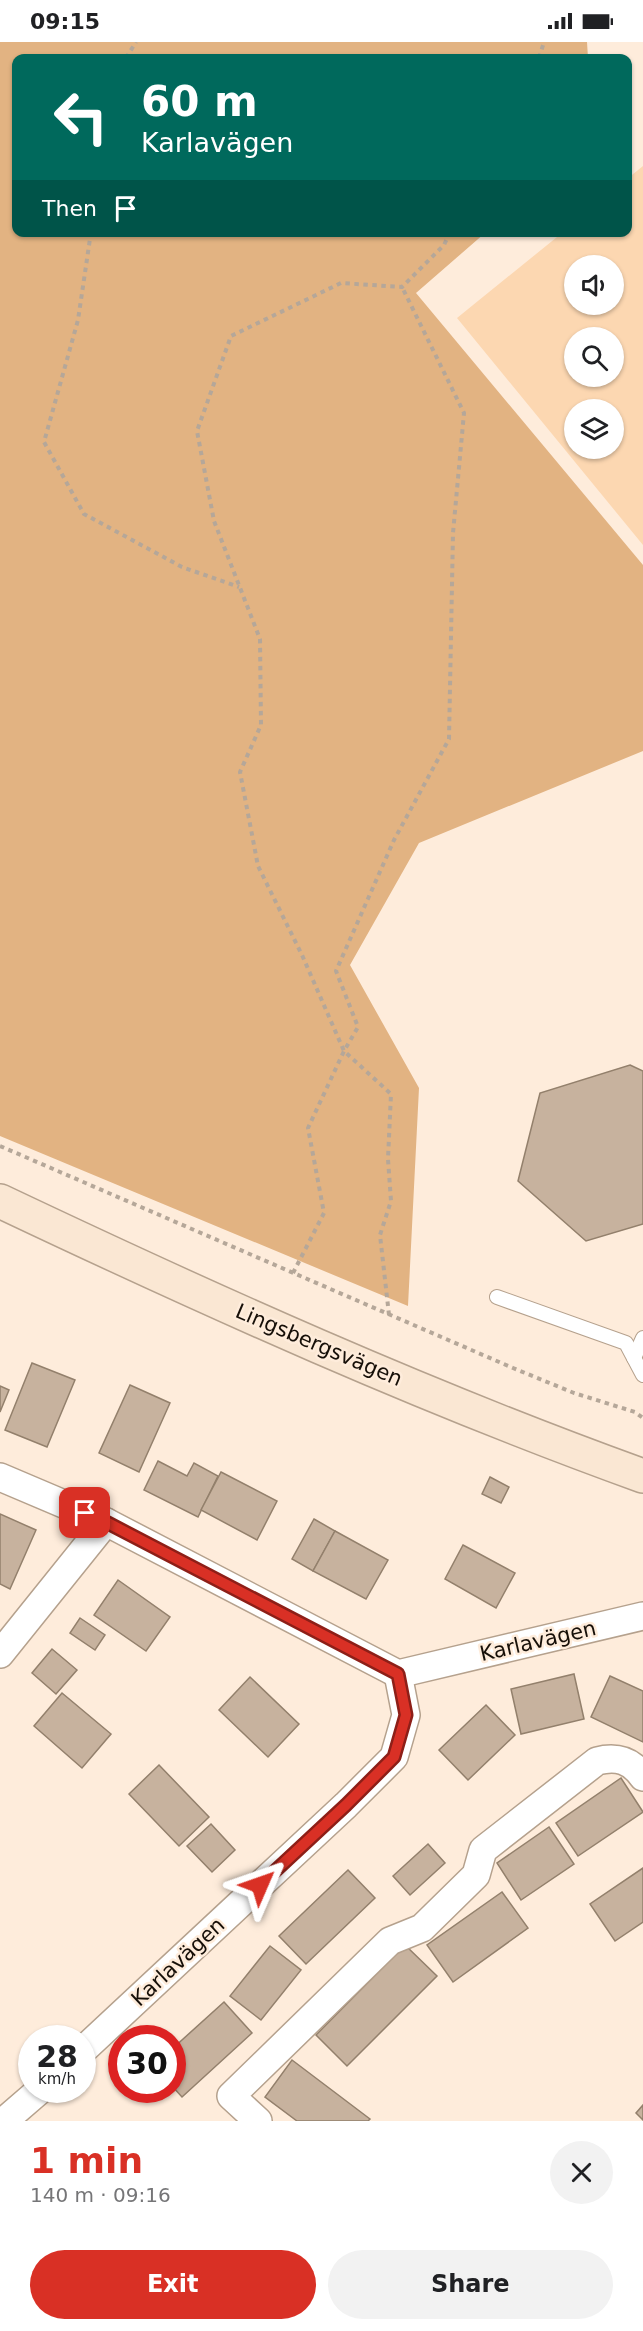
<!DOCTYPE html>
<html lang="en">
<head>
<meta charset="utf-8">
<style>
  body { margin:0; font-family:"DejaVu Sans",sans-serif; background:#f2f2f2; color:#202124; height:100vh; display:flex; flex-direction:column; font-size:22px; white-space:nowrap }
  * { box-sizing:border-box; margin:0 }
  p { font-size:20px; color:#757577 }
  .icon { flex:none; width:33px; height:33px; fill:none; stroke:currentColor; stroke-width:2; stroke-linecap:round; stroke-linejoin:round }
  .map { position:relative; height:2079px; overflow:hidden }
  .details { display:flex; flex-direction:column; background:#fff; flex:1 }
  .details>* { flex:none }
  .guide { position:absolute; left:12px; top:12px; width:620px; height:183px; border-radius:12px; box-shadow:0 2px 4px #0004; background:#00695c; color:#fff; overflow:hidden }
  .controls { position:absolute; left:564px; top:213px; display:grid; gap:12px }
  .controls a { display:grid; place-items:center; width:60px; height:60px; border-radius:50%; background:#fff; box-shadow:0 2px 4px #0004; font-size:30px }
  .speed { position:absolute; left:18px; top:1983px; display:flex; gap:12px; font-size:30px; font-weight:700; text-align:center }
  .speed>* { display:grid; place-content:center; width:78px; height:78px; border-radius:50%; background:#fff; box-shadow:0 2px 4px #0004; line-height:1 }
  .speed small { font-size:15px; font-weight:400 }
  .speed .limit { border:9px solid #d22; background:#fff; color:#111 }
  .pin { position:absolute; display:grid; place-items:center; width:51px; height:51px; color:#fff; margin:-26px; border-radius:12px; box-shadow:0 3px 9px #0006 }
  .me { position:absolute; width:66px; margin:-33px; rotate:47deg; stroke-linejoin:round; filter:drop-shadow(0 0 4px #0008) }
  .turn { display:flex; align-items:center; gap:21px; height:126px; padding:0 30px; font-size:27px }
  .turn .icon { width:78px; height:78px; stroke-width:2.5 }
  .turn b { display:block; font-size:42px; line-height:51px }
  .then { display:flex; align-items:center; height:57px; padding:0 30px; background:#0003; gap:12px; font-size:22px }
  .round { display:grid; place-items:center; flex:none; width:63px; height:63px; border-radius:32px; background:#f2f2f2 }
  .summary { display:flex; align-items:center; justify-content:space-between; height:102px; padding:0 30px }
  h1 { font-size:36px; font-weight:700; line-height:45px; color:#d93025 }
  .button { display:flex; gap:12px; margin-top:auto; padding:12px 30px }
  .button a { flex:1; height:69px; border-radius:36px; background:#d93025; color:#fff; font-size:24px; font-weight:700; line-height:69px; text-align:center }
  .button a+a { background:#f2f2f2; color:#202124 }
  .status { display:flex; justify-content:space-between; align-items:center; height:42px; padding:0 30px; background:#fff; direction:ltr }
  .status svg { height:16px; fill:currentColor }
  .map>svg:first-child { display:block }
  .green { fill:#fcd7b1; fill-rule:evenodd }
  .forest { fill:#e2b382 }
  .building { fill:#c7b29e; stroke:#93806c; stroke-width:1.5 }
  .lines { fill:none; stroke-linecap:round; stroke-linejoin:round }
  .lane-casing { stroke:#b5a18d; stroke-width:16 }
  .street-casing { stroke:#b5a18d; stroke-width:30 }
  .secondary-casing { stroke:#b5a18d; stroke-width:36 }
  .path { stroke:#b5a799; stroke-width:4; stroke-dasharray:4.5 4.5; stroke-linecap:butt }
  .lane { stroke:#fff; stroke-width:14 }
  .street { stroke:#fff; stroke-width:27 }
  .secondary { stroke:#fae7d3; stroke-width:33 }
  .route-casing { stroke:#8d1f18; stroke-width:15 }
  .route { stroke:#d93025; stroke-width:10 }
  .labels { text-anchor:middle; stroke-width:5; stroke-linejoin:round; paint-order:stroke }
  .street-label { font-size:21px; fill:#160f08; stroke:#feecdb }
</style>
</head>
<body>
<div class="status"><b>09:15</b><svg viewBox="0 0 49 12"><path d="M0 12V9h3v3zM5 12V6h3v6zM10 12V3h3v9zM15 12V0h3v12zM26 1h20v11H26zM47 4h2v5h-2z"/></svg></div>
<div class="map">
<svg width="643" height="2079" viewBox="0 0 643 2079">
  <rect width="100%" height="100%" fill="#feecdb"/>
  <path class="green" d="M643,124V503L457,276L562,191L627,190V137ZM574,224H614V262H574ZM574,296H614V334H574ZM574,368H614V406H574Z"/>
  <polygon class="forest" points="0,0 587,0 588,16 16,16 16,190 485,191 416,251 643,523 643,709 419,801 350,923 419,1046 408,1264 0,1094"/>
  <g class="building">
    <polygon points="630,1023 643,1029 643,1182 586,1199 518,1139 540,1051"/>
    <polygon points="32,1321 75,1338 47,1405 5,1388"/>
    <polygon points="130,1343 170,1361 139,1430 99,1411"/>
    <polygon points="0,1344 9,1348 0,1370"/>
    <polygon points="158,1419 187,1434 194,1421 218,1434 198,1475 144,1448"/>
    <polygon points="221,1430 277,1459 257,1498 201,1468"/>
    <polygon points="490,1435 509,1445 501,1461 482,1452"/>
    <polygon points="0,1472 36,1488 10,1547 0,1542"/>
    <polygon points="314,1477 335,1489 313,1529 292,1517"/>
    <polygon points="335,1489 388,1518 366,1557 313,1529"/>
    <polygon points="463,1503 515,1531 496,1566 445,1537"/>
    <polygon points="118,1538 170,1575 146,1609 94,1573"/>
    <polygon points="80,1576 105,1593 95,1608 70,1591"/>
    <polygon points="52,1607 77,1628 56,1652 32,1631"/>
    <polygon points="574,1632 584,1677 521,1692 511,1647"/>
    <polygon points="610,1634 643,1649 643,1700 591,1675"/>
    <polygon points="250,1635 299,1682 268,1715 219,1668"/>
    <polygon points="62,1651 111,1692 82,1726 34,1684"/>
    <polygon points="486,1663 515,1693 468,1738 439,1708"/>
    <polygon points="159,1723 209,1775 179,1804 129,1752"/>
    <polygon points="621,1736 643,1770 578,1814 556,1781"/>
    <polygon points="211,1782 235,1808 212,1830 187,1804"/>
    <polygon points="549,1785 574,1822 521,1858 497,1821"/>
    <polygon points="428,1802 445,1821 410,1853 393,1834"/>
    <polygon points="643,1826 643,1880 615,1899 590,1862"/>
    <polygon points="348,1828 375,1856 306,1922 279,1894"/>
    <polygon points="502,1850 528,1886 453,1940 427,1903"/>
    <polygon points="405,1903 437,1934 347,2024 316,1993"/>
    <polygon points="270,1904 301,1928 261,1978 230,1954"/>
    <polygon points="224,1960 252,1991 182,2055 172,2044 172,2007"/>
    <polygon points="292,2018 370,2077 368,2079 297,2079 265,2055"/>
    <polygon points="643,2063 643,2078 636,2071"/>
  </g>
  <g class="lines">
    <g class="lane-casing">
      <g id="lane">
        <polyline points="497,1255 626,1301 643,1333"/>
        <polyline points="634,1316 643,1296"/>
      </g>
    </g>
    <g class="street-casing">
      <g id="street">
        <polyline points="0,1435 106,1480 398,1632 643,1574"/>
        <polyline points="0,1612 106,1480"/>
        <polyline points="82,2009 346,1763 394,1715 406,1673 398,1632"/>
        <polyline points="4,2079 40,2048"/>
        <path d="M258,2079L231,2054L390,1899L422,1886L476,1833L483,1808L597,1719C617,1714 631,1718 643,1735"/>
      </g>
    </g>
    <g class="secondary-casing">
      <path id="secondary" d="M0,1159C211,1259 424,1355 643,1434"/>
    </g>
    <g class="path">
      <polyline points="126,16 136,0"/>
      <polyline points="539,16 544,0"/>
      <polyline points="91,190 78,278 44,400 84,472 182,525 239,545"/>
      <polyline points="0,1104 513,1326 574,1351 635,1370 643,1376"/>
      <polyline points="293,1231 324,1171 308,1086 344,1009 358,985 336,929 394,798 449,697 453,491 464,371 402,245"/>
      <polyline points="389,1273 380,1193 391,1159 388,1117 391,1052 344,1009 302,913 258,824 240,730 261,683 260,597 214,479 197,389 231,294 341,241 402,245 444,203 450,190"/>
    </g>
    <use href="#lane" class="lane"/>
    <use href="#street" class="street"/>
    <use href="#secondary" class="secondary"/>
  </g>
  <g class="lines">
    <g class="route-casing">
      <polyline id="route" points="85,1471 106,1480 398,1632 406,1673 394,1715 346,1763 260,1843"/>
    </g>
    <use href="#route" class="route"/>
  </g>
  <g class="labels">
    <g class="street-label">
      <text transform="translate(319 1303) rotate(23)" y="7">Lingsbergsvägen</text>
      <text transform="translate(538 1599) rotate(-13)" y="7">Karlavägen</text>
      <text transform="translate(178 1920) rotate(-43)" y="7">Karlavägen</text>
    </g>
  </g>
</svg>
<div class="controls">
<a><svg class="icon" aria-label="sound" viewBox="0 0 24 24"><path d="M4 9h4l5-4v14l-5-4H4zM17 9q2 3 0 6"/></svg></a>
<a><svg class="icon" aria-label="search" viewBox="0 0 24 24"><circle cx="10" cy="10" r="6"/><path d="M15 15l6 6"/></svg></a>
<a><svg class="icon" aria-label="layers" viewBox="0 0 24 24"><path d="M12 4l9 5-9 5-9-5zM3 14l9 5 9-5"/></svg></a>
</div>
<div class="speed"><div>28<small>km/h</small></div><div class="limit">30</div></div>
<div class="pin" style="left:85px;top:1471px;background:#d93025"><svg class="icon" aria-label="arrive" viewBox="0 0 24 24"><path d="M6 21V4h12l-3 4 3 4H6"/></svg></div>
<svg class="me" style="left:260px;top:1843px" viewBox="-20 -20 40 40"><path d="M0-17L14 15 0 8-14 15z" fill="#d93025" stroke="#fff" stroke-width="4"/></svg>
<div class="guide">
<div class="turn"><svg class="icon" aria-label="left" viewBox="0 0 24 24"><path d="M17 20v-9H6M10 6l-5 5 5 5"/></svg><div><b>60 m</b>Karlavägen</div></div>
<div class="then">Then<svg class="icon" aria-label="arrive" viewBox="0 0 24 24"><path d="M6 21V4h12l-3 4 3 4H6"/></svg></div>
</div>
</div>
<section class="details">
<div class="summary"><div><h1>1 min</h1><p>140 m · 09:16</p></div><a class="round"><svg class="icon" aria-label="close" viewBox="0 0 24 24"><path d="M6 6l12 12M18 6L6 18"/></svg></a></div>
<div class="button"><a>Exit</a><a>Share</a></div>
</section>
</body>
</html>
